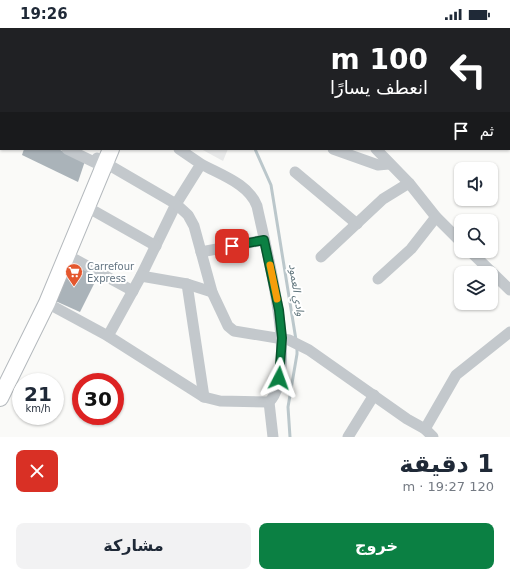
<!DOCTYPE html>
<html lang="ar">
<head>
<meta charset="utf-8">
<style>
  body { margin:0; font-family:"DejaVu Sans","Noto Sans Arabic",sans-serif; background:#f2f2f3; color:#1f2937; direction:rtl; height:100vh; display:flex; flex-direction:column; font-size:15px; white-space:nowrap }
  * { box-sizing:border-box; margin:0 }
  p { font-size:13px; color:#747a83 }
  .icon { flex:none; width:22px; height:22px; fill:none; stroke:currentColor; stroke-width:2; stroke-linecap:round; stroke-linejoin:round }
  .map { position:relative; height:409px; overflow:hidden; direction:ltr }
  .sheet { display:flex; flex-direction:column; background:#fff; flex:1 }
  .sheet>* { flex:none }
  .banner { position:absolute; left:0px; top:0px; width:510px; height:122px; box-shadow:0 1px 3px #0004; direction:rtl; background:#202124; color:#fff; overflow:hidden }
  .controls { position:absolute; left:454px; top:134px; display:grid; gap:8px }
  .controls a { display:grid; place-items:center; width:44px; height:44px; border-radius:8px; background:#fff; box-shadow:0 1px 3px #0004; font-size:20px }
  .speed { position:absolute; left:12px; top:345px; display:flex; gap:8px; font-size:20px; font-weight:700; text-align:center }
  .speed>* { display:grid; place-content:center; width:52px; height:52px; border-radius:50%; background:#fff; box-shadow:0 1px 3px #0004; line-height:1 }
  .speed small { font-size:10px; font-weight:400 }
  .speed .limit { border:6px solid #d22; background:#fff; color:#111 }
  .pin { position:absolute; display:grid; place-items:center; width:34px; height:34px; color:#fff; margin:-17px; border-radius:8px; box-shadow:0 2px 6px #0006 }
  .me { position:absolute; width:44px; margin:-22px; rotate:4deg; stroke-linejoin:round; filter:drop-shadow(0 0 3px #0008) }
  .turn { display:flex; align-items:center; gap:14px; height:84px; padding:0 16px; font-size:18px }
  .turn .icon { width:52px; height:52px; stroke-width:2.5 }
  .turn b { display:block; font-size:28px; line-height:34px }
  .then { display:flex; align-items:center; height:38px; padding:0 16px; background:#0003; gap:8px; font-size:15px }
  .round { display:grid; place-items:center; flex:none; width:42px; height:42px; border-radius:8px; background:#f2f2f3 }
  .summary { display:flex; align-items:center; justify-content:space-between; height:68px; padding:0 16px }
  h1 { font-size:24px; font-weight:600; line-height:30px }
  .action { display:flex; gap:8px; margin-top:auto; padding:8px 16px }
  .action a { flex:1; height:46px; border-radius:8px; background:#0b8043; color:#fff; font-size:16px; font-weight:600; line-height:46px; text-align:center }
  .action a+a { background:#f2f2f3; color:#1f2937 }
  .status { display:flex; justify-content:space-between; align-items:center; height:28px; padding:0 20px; background:#fff; direction:ltr }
  .status svg { height:11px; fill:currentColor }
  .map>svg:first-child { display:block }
  .built { fill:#e8e9e9 }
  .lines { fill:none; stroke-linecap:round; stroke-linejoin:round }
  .stream { stroke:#bbc7cb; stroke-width:3 }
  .building { fill:#aab3b9 }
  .highway-casing { stroke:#b4b9bd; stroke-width:18 }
  .minor { stroke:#c3c8cc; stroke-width:11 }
  .highway { stroke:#fff; stroke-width:16 }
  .route-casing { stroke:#07532c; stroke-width:10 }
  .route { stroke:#0b8043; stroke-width:7 }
  .slow { stroke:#f59e0b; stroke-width:7 }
  .labels { text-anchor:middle; stroke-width:4; stroke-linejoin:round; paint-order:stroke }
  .poi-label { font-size:10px; fill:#657683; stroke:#fff; text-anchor:start }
  .water-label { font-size:11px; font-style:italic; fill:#60757c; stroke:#fff }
</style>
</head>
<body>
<div class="status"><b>19:26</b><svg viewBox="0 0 49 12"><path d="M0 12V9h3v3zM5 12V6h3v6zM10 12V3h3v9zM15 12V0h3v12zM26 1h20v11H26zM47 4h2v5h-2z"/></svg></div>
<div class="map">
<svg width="510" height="409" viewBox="0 0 510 409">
  <rect width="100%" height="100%" fill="#fafaf8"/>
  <polygon class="built" points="201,121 228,121 223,133"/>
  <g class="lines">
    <g class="stream">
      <polyline points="55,0 60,1"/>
      <polyline points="255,121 271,157 296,312"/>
      <polyline points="290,409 288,379 297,326 297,320"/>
    </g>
  </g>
  <g class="building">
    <polygon points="24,121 58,121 85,133 78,154 22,127"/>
    <polygon points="68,235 98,248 80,284 51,271"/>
  </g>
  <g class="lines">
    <g class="highway-casing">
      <g id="highway">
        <polyline points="151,1 151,0"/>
        <polyline points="163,1 164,0"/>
        <polyline points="0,370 47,275 111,121"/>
      </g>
    </g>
    <g class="minor">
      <polyline points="275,0 275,1"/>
      <polyline points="297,1 298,0"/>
      <polyline points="396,1 397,0"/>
      <polyline points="0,7 1,8"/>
      <polyline points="67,121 96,135"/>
      <path d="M179,121L201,136L176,176L141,248L108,308L204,369L220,373L269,374C300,344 265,217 257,178C249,156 221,147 201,136"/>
      <polyline points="333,121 378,137 389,136"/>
      <polyline points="376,121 409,155 436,189 461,214"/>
      <polyline points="97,130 176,176 188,187 194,198 212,264 228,298 234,303 289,312 309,322 407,391 425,401 433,409"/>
      <polyline points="295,144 357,196"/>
      <polyline points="87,179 156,218"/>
      <polyline points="470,223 510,262"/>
      <polyline points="201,224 264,212"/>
      <polyline points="67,227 133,263"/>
      <polyline points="321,229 383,171 409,155"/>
      <polyline points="141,248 187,256 212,264"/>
      <polyline points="378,251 411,221 436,189"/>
      <polyline points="187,256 204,369"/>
      <polyline points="47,275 108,308"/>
      <polyline points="269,374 273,409"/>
      <polyline points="425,401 456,347 510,304"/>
      <polyline points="348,409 374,367"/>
    </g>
    <use href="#highway" class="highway"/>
  </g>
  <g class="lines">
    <g class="route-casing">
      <polyline id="route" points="232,218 264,212 279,282 282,310 279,350"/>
    </g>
    <use href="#route" class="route"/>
    <polyline class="slow" points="270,237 277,271"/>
  </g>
  <defs>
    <g id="supermarket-pin" transform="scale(0.9)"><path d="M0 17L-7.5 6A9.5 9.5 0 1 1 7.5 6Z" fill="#e4572e" stroke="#fff"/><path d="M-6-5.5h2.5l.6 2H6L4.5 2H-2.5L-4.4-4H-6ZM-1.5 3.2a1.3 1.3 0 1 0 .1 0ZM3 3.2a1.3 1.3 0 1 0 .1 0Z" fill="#fff"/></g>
  </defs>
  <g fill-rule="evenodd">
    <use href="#supermarket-pin" x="74" y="244"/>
  </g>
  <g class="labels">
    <g class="poi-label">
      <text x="87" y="242">Carrefour<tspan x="87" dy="12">Express</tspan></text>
    </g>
    <g class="water-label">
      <text transform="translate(297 262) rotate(81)" y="4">وادي العمود</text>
    </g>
  </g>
</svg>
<div class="controls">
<a><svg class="icon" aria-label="sound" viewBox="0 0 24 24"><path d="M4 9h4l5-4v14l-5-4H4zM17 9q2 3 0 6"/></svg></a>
<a><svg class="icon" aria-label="search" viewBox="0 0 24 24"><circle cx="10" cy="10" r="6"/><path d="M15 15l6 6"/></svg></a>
<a><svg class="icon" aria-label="layers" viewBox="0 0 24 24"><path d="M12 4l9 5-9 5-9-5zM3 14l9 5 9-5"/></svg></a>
</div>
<div class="speed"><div>21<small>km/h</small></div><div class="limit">30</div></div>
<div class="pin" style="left:232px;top:218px;background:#d93025"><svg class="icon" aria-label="arrive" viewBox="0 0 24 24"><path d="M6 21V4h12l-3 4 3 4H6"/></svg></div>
<svg class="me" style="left:279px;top:350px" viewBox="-20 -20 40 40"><path d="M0-17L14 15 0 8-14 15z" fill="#0b8043" stroke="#fff" stroke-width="4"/></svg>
<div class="banner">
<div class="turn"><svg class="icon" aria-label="left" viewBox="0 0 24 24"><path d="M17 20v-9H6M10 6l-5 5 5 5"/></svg><div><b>100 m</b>انعطف يسارًا</div></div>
<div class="then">ثم<svg class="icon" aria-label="arrive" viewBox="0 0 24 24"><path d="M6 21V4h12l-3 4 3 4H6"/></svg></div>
</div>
</div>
<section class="sheet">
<div class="summary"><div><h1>1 دقيقة</h1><p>120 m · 19:27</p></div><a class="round" style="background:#d93025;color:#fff"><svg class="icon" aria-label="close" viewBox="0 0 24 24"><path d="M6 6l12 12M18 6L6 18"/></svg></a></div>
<div class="action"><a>خروج</a><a>مشاركة</a></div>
</section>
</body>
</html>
